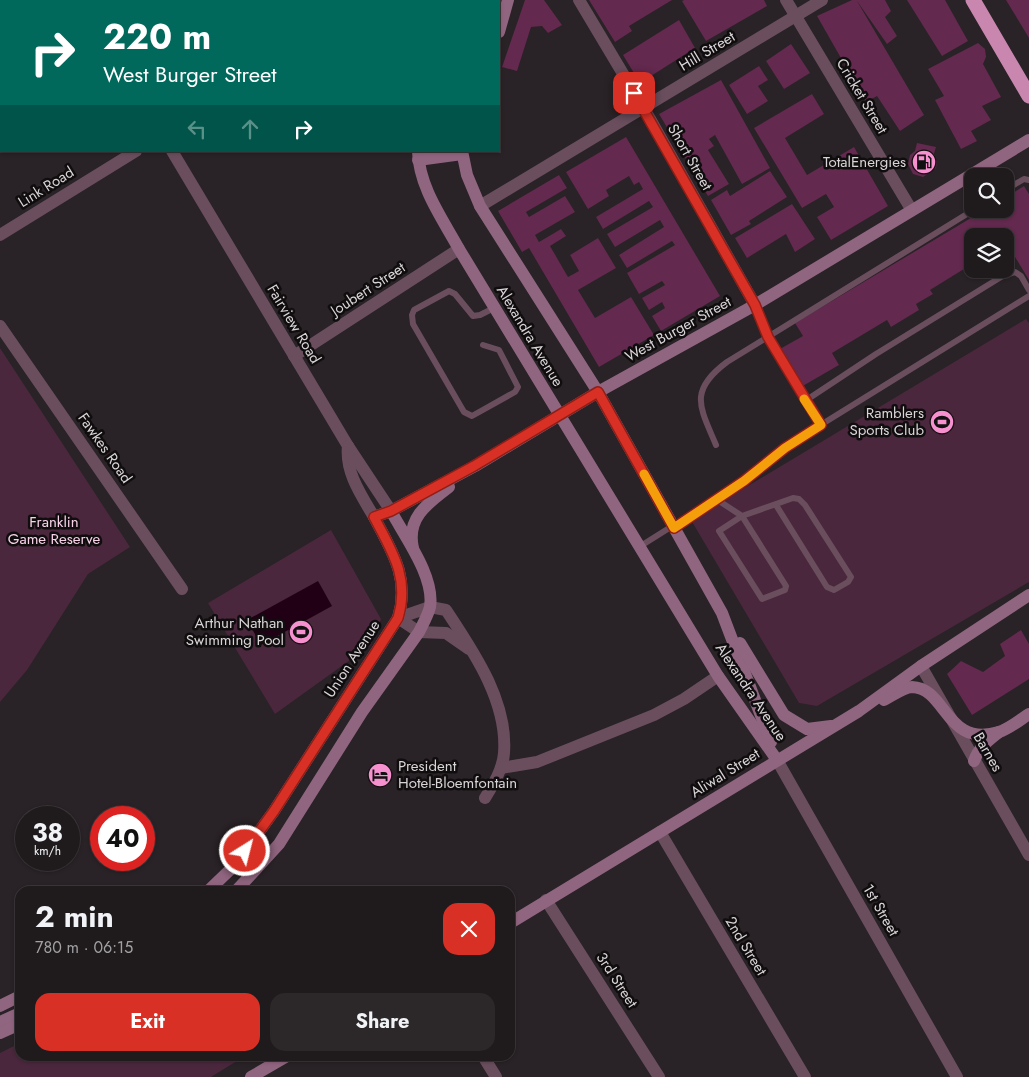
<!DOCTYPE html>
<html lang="en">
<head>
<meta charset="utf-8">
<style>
  body { margin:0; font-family:Jost,sans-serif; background:#2c2729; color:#f1f3f6; height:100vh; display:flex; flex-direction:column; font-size:19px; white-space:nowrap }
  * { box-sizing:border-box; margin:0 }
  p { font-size:16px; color:#a1a1a3 }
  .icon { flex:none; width:28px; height:28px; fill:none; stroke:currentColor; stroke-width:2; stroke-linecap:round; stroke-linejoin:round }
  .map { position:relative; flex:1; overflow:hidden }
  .drawer { position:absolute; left:15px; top:886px; width:500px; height:175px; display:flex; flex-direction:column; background:#1f1a1c; border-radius:15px; box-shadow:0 1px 4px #0004,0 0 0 1px #3c383b }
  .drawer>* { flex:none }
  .hud { position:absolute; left:0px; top:0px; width:500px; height:152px; box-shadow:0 1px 4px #0004,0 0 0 1px #3c383b; background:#00695c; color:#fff; overflow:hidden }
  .controls { position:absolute; left:964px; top:168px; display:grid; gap:10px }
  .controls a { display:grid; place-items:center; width:50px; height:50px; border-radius:10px; background:#1f1a1c; box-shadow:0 1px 4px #0004,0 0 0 1px #3c383b; font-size:25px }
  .speed { position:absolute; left:15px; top:806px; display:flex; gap:10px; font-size:25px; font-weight:700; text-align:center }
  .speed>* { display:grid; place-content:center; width:65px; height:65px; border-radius:50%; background:#1f1a1c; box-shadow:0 1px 4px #0004,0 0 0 1px #3c383b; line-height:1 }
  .speed small { font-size:12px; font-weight:400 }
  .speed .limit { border:8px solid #d22; background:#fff; color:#111 }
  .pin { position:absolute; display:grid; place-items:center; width:42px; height:42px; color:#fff; margin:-21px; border-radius:10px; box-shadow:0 2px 8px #0006 }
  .me { position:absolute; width:55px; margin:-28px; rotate:36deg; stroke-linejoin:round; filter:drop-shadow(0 0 4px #0008) }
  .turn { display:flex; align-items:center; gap:18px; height:105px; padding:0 20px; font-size:22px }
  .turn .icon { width:65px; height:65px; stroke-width:2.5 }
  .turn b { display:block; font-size:35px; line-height:42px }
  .lanes { display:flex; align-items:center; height:48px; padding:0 20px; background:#0003; justify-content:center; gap:25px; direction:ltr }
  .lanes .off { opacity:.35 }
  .round { display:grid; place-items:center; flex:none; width:52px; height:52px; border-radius:15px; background:#2c2729 }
  .headline { display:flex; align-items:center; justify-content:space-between; height:85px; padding:0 20px }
  h1 { font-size:30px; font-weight:700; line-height:38px }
  .primary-button { display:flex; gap:10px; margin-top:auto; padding:10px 20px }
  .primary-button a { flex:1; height:58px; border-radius:15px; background:#d93025; color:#fff; font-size:20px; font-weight:700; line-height:58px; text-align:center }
  .primary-button a+a { background:#2c2729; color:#f1f3f6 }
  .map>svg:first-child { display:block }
  .green { fill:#4a273c }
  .water { fill:#210016 }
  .building { fill:#63294e }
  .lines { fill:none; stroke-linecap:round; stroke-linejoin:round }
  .lane { stroke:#6a4e5e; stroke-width:6 }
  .street { stroke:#6a4e5e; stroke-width:12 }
  .secondary { stroke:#90657f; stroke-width:12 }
  .highway { stroke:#c986ae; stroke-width:15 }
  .route-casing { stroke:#8d1f18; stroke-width:12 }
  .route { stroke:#d93025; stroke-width:9 }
  .slow { stroke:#f59e0b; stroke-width:9 }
  .labels { text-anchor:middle; stroke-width:5; stroke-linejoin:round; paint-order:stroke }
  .street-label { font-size:15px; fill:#d9d4d7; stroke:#100d0e }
  .poi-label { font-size:15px; fill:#d9d4d7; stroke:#100d0e; text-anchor:end }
  .park-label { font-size:15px; fill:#f8d2e8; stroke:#100d0e }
</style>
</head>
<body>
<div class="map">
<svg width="1029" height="1077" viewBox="0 0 1029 1077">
  <rect width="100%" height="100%" fill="#292226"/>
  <g class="green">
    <polygon points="1026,319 1029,323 1029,582 817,706 799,703 691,520"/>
    <polygon points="0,348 130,547 88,574 27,670 0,702"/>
    <polygon points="331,530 381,619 371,645 275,714 208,603"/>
    <polygon points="20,1043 20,1056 245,1056 211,1077 0,1077 0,1053"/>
  </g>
  <polygon class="water" points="318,581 332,606 261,645 247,620"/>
  <g class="building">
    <polygon points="525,0 544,0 562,25 548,33 542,26 531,27 517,71 502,67"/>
    <polygon points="589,0 672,0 629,26 632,31 615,42"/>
    <polygon points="684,0 764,0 767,6 706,41 682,1"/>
    <polygon points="852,0 885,0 891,11 885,17 897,36 887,44 857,1 924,115 900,131 877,96 866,102 817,16"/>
    <polygon points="907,0 945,0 968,41 942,56"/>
    <polygon points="1006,0 1029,0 1029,38"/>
    <polygon points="679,20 695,48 640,83 623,55"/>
    <polygon points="978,43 985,49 986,57 983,64 1001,97 982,106 991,120 971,131 977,141 961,149 935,100 944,96 928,69"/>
    <polygon points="791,44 810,73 784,89 766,61"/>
    <polygon points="759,66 768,80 758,86 768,101 747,114 729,85"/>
    <polygon points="721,80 770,168 742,184 715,135 709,139 714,146 708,150 729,184 708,196 659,114"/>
    <polygon points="812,94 824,114 785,138 807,175 854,147 888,206 831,240 817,217 834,207 826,194 802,208 754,128"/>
    <polygon points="626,137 720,296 661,331 652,316 665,308 662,302 649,310 642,298 665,285 662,281 639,294 627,273 675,245 672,241 627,268 619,255 664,227 660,220 615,247 607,234 653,207 649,201 603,229 596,217 643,189 639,182 634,185 629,176 606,190 609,196 588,209 566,172"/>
    <polygon points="917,143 936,147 933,157 937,161 936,168 923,177 913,174 908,164 910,155 915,151"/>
    <polygon points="770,171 787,197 749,221 751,224 731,235 711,200 727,190 730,196"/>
    <polygon points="559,175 567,188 526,212 529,217 565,196 575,212 535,235 539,242 561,229 566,236 550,246 568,277 579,271 570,255 598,238 616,268 578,290 595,318 631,297 654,335 599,367 529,248 522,252 498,211"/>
    <polygon points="1024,186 1029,194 1029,280 1012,252 1005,257 1005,236 972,236 972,264 930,290 933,294 916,304 919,310 891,327 887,320 832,353 839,365 801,387 778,350 803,336 795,323 986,209 1005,209 1005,198"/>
    <polygon points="792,204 815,239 795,252 786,234 747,258 735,238"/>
    <polygon points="1021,630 1029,644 1029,679 972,715 947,674 961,661 983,672 1005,656 1000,644"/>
  </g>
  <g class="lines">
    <g class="lane">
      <polyline points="1005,190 1024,179 1029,180"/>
      <polyline points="755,305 768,337 821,425"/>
      <polyline points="483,345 499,350 518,387 515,392 472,416 464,412 413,324 412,315 414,310 449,291 455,294 473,316 480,315 494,308"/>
      <polyline points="805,401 876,354 1001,277 1015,272 1021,276 1029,290"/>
      <path d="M716,445C700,407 688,391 727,362L975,209"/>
      <polyline points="716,499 742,516 786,586 785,590 762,599 719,531 742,516 793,498 799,499 805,505 851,577 848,582 834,590 827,587 776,505"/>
      <polyline points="639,547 744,481 785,447 1029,296"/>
    </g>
    <g class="street">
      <polyline points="418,0 422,1"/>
      <polyline points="579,0 650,119 755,305"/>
      <polyline points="786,0 911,209"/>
      <polyline points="216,1 217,0"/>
      <polyline points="0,48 1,48"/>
      <polyline points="172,151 348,446 391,511"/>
      <polyline points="480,206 822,0"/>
      <polyline points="0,235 136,151"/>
      <polyline points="0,326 182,589"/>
      <polyline points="294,356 459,249"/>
      <path d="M348,446C345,472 361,495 374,517"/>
      <path d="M398,618L430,607L446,610C473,651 508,701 504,753C503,769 493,785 485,798"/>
      <polyline points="398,618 419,632 446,633 469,649"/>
      <polyline points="921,666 1029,855"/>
      <polyline points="777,760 957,1077"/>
      <polyline points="501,768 537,762 654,715 684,699 718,676"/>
      <polyline points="660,832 805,1077"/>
      <polyline points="546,900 659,1077"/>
      <polyline points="483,1056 496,1077"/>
    </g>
    <g class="secondary">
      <polyline points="465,1 466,0"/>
      <polyline points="499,32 508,0"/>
      <path d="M418,151C419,187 442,218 459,249L718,676L777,760"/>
      <polyline points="462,151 467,175 480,206 598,392 722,613 771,742"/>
      <polyline points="418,160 462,154"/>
      <path d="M413,548C406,518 428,503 449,487"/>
      <polyline points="740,643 784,715 807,729 831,726"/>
      <path d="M884,700C892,696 904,687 912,687C947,688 945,748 999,732C1009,729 1020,720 1029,714"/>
      <path d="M974,761C979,747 988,741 999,732"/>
      <path d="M208,891L235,865L274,811L398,618C410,578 392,551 374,517L391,511L475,466L598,392L755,305L1029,140"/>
      <path d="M236,891L279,844L362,712L419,632C423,624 428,615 430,607C435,577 405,537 391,511"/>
      <polyline points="510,923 859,711 921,666 1029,595"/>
      <polyline points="0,1006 20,996"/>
      <polyline points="0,1022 20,1013"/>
      <polyline points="0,1033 20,1024"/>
      <polyline points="251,1077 287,1056"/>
    </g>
    <polyline class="highway" points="973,0 1029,96"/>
  </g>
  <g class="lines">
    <g class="route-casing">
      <path id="route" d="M245,851L274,811L398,618C410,578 392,551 374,517L391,511L474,466L598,392L674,528L744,481L785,448L821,425L768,337L755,305L634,93"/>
    </g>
    <use href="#route" class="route"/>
    <polyline class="slow" points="644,474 674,528 744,481 785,448 821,425 804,399"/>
  </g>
  <defs>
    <g id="fuel-disc" transform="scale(1.25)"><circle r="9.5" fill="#f690cf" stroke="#100d0e"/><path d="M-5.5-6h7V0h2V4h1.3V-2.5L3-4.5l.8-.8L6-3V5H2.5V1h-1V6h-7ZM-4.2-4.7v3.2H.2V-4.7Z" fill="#111"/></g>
    <g id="stadium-disc" transform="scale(1.25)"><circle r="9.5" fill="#f690cf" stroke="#100d0e"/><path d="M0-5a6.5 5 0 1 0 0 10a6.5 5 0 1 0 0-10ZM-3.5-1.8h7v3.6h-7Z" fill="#111"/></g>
    <g id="hotel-disc" transform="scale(1.25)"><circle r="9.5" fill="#f690cf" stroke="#100d0e"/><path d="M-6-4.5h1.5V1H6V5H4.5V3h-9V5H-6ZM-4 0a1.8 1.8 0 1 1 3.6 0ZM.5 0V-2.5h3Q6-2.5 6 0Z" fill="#111"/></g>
  </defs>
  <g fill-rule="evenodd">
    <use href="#fuel-disc" x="924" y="162"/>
    <use href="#stadium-disc" x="942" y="422"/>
    <use href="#stadium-disc" x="301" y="632"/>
    <use href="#hotel-disc" x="380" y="775"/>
  </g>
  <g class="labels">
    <g class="street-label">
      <text transform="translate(707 51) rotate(-31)" y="5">Hill Street</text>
      <text transform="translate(862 96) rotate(59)" y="5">Cricket Street</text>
      <text transform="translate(690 157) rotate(60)" y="5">Short Street</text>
      <text transform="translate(46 187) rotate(-32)" y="5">Link Road</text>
      <text transform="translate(368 289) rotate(-33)" y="5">Joubert Street</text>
      <text transform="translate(294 324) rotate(59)" y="5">Fairview Road</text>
      <text transform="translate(678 329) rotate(-29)" y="5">West Burger Street</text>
      <text transform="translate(530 336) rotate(59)" y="5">Alexandra Avenue</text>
      <text transform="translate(105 448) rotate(55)" y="5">Fawkes Road</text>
      <text transform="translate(352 659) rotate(-57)" y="5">Union Avenue</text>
      <text transform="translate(751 692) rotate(56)" y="5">Alexandra Avenue</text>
      <text transform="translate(988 752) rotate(60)" y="5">Barnes</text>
      <text transform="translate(725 773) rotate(-32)" y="5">Aliwal Street</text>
      <text transform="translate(881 910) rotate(60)" y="5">1st Street</text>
      <text transform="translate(746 946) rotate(59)" y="5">2nd Street</text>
      <text transform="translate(617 980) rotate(57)" y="5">3rd Street</text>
    </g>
    <g class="poi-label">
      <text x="906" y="167">TotalEnergies</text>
      <text x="924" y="418">Ramblers<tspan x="924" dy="17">Sports Club</tspan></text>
      <text x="284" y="628">Arthur Nathan<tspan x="284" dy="17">Swimming Pool</tspan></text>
      <text x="398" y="771" text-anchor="start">President<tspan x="398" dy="17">Hotel-Bloemfontain</tspan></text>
    </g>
    <g class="park-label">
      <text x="54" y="527">Franklin<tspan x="54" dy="17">Game Reserve</tspan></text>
    </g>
  </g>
</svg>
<div class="controls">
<a><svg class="icon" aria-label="search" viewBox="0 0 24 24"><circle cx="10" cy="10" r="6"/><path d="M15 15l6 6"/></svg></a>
<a><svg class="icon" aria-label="layers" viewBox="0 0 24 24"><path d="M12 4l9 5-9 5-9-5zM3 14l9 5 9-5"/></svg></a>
</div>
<div class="speed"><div>38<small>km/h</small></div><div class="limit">40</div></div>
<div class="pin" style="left:634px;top:93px;background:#d93025"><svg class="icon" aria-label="arrive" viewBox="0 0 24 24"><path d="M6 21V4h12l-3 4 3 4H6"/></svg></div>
<svg class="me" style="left:245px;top:851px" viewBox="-20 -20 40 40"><circle r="17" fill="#d93025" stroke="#fff" stroke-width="3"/><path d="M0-11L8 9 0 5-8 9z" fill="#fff"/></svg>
<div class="hud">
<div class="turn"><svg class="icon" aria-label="right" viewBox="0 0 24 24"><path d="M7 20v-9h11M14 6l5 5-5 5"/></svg><div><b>220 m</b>West Burger Street</div></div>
<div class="lanes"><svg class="icon off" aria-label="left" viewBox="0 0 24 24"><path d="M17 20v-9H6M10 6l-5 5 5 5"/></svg><svg class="icon off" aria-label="ahead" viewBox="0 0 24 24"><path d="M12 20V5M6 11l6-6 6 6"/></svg><svg class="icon" aria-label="right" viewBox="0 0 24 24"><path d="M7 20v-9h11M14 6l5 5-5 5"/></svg></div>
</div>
<section class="drawer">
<div class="headline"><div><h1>2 min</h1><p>780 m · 06:15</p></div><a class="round" style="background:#d93025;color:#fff"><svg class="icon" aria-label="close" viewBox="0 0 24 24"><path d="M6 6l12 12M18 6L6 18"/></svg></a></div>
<div class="primary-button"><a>Exit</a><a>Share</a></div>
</section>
</div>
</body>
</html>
